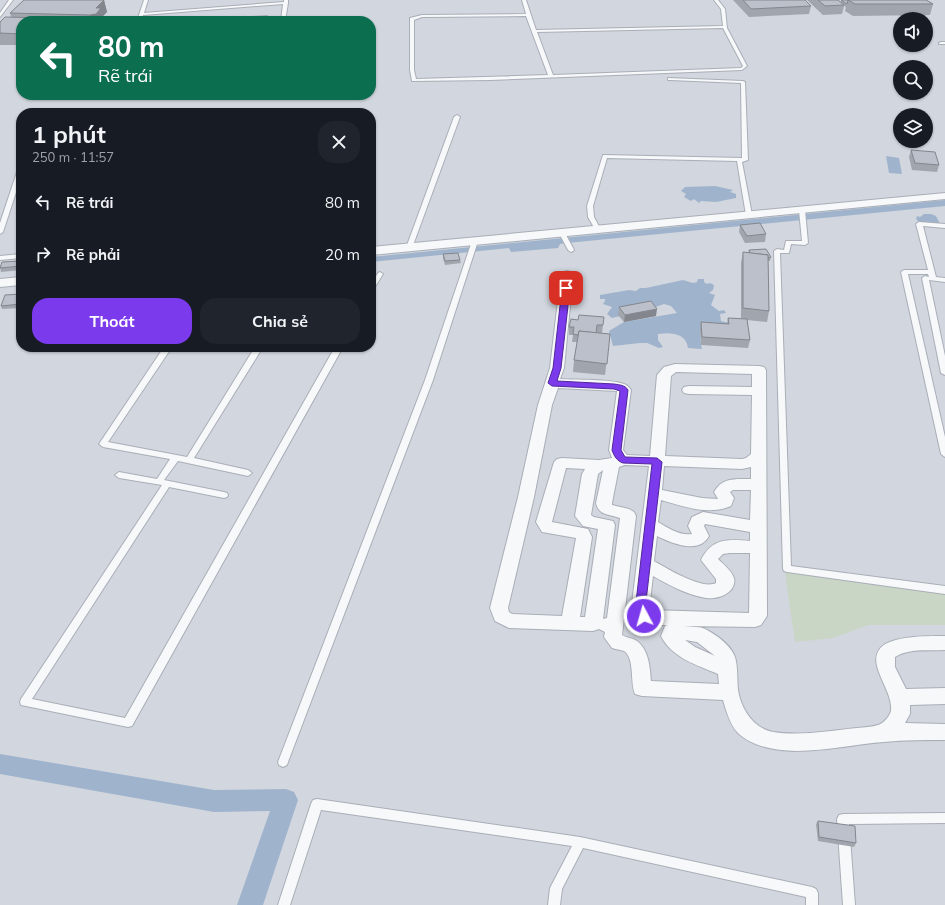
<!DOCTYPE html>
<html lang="vi">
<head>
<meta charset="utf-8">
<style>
  body { margin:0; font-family:Mulish,sans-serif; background:#20242c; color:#f1f3f6; height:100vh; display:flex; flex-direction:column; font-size:15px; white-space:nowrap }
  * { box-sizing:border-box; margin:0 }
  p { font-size:13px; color:#9ea1a6 }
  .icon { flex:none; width:22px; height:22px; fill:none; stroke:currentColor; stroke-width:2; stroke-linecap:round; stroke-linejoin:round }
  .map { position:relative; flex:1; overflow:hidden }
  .side { position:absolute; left:16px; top:108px; width:360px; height:244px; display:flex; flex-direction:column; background:#171b24; border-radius:16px; box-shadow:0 1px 3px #0004 }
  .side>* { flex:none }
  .guide { position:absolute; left:16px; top:16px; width:360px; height:84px; border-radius:16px; box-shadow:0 1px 3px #0004; background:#0b6e4f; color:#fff; overflow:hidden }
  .controls { position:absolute; left:893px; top:12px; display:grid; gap:8px }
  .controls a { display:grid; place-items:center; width:40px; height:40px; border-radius:50%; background:#171b24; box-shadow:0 1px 3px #0004; font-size:20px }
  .pin { position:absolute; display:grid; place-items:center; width:34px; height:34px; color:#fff; margin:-17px; border-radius:8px; box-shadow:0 2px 6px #0006 }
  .me { position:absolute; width:44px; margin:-22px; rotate:354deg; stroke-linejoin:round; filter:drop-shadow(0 0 3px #0008) }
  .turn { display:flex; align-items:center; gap:14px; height:84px; padding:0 16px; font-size:18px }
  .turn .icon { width:52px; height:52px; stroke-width:2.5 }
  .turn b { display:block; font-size:28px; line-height:34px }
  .round { display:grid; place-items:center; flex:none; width:42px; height:42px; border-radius:16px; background:#20242c }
  .head { display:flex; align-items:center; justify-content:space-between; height:68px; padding:0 16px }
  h1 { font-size:24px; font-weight:700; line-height:30px }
  .button { display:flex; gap:8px; margin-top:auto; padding:8px 16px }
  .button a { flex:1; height:46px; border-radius:16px; background:#7c3aed; color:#fff; font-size:16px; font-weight:700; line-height:46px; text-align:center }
  .button a+a { background:#20242c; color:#f1f3f6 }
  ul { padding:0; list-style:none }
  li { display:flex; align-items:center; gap:12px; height:52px; padding:0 16px }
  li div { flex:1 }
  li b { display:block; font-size:15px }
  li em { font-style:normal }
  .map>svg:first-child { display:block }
  .built { fill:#d2d6de; fill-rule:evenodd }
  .green { fill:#c9d6c5 }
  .water { fill:#9fb4cc }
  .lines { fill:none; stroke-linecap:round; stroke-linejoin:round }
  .canal { fill:#9fb4cc; fill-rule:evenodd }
  .lane-casing { stroke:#a9aeb7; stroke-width:2 }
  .street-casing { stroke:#a9aeb7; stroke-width:2 }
  .lane { fill:#f7f8fa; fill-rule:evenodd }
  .street { fill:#f7f8fa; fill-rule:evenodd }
  .wall { fill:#a1a5ae }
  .shaded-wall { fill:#83868d }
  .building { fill:#bbc0ca; stroke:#83868d }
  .route { fill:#7c3aed; stroke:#51269a }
</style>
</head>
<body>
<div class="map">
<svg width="945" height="905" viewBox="0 0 945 905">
  <rect width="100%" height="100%" fill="#e4e7ec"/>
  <path class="built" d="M0,0H945V905H0ZM900,19H926V45H900ZM21,21H371V95H21ZM900,67H926V93H900ZM21,113H371V347H21ZM900,115H926V141H900Z"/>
  <polygon class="green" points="784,566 945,590 945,625 868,625 833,638 795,642"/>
  <g class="water">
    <polygon points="886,156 899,158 902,174 889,173"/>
    <polygon points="715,186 733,190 730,192 736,194 736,198 716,202 701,201 699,203 694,199 691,201 684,197 686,194 681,191 685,187"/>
    <polygon points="945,200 945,206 567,243 560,244 558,248 511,252 509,248 371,262 371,257"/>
    <polygon points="924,214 931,214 936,216 940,224 919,222 916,219 917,216 920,217"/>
    <path d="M698,279H704V282L707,284L710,283L714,285L713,290L709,293L715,295L711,305L719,311L724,310L726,313L720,314L721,321L734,324L700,330L701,345L702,349L688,348C686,333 671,332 658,334V340L663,347L659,348L647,343H640L613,346L609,331L624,322L677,313L671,306L664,304L650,309L612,318L607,314L612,307L603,304L605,301V299H600V295L629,290L636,291L640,288H646L683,280L693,283L697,282Z"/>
  </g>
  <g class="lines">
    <polygon class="canal" points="0,754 214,790 286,789 294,792 298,800 263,905 237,905 270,811 214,812 0,774"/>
    <g class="lane-casing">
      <g id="lane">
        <polygon points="9,0 13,0 0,17 0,13"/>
        <polygon points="144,0 148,0 144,13 284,2 284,0 288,0 288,3 285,21 281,21 283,4 143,15 141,21 137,21"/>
        <path d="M522,0H526L536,30L723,26L721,9L714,0H718L725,9L727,28L747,66L742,70L490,80L412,81L410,70V18L422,15L526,14ZM526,16L548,75L416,79L414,70V20L422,17ZM723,28L743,66L741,68L553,75L537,32Z"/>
        <polygon points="941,42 945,42 945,44 939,44 939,43"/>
        <polygon points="668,78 743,81 745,82 748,160 742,162 752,215 749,217 746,215 737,161 607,158 593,206 594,217 601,230 600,231 596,231 588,217 587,206 603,155 742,158 741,83 670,80 668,80"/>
        <polygon points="40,110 42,111 43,113 37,113"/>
        <polygon points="457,115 460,117 412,248 411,249 407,249 406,248 454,117"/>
        <polygon points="21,167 21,177 3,232 0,234 0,223 18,169"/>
        <polygon points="802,208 805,210 808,243 805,245 791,244 789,253 780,253 791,566 945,586 945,594 787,572 784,571 783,569 774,251 777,249 784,250 786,241 802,241 799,210"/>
        <polygon points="919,222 945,224 945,228 923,226 936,277 945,278 945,282 929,280 945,356 945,375 941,373 922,278 925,276 929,277 928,274 908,274 945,437 945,457 941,454 901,272 904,270 928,270 916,224"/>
        <polygon points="562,231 565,233 574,250 573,251 571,252 568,250 559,233"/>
        <polygon points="475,239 478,241 433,380 288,762 287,765 283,767 279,765 278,762 425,380 472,241"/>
        <polygon points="21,254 21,258 0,260 0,256"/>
        <polygon points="380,272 383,274 373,290 371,291 371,284 378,273"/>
        <polygon points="164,347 172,347 108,442 187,457 255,347 263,347 194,458 248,470 252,473 248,476 178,461 164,480 224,492 227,493 228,495 227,497 224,498 169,487 32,699 125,718 335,347 343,347 132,726 128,727 21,705 20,702 21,699 162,485 119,478 115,475 119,472 157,479 170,459 103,447 99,444"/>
        <polygon points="317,799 580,837 812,887 816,889 818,893 818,905 806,905 806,897 583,848 562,889 560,905 548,905 550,888 572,846 321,810 290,905 278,905 311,804 313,800"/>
        <polygon points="945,813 945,823 849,824 855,905 843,905 837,819 839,815 843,814"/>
      </g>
    </g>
    <g class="street-casing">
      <g id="street">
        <polygon points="945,193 945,199 371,255 371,247"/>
        <path d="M567,271L571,272L573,275L564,368L560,379C575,380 612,379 624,384C627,385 629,387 631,390L623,450L627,455L650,456L657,375L664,367L675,364L759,366L764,367L766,370L767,616L761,625L755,627L684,626C691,627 701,626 707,630C718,636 731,646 735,657C738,667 737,680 738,690C741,709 753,728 773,732C800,736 829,731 857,728C864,727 872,727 878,725C883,724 891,715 891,710C893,691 868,666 879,650C888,635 930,636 945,636V650C929,651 909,648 895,657V667L906,689L945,688V704L910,705V714L905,723L945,724V740C925,740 904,740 884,742C841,745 773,765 738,733C730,725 726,710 723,700L642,696L635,694C630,683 635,658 624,651C621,650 615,649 612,648L604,637L605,632L599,629L593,631L509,628L495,621L490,608L518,497L538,405L550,368L561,275L563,272ZM676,372L752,374V387L689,386L684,387L682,390L684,393L689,394L752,395L751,454L746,458L742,459L665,456L671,376ZM558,388L617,391L609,450L612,458L599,460L562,458L557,459L554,462L536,522L542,532L576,538L562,616L512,614L509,612L508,608L534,497L552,405ZM625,465L649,466L631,611L637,621L653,625H667L665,626L661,636C672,658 697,665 718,674L719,684L651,681C650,668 649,650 637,641C633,638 627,638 622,635L636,516L634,512L629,509L612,505V503L619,467ZM664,466L742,469L751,467V479C736,479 722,477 714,492L718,499L702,498L662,490ZM566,468L585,469L582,474L575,516L583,526L598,529L585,617H580L592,537L588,529L552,522ZM603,470L596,503C599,516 609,514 620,518L607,618L603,619L615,525L613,521L594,517L591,515L598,474ZM733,490H751L750,520L703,512L692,517L688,526L692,534C680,536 668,528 658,522L661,500C683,506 708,516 731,506L734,498L730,492ZM705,524L750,532V541C728,539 712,538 701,560L716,579V583C702,590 668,569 654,561L657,536C671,543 699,555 709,536L704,526ZM730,553H750L749,613L649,610L653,576C669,585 687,595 706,598C719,600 737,592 734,578C732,571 723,564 718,559L723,554ZM685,640L697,642L715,656L695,647Z"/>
        <polygon points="21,277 21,285 0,287 0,279"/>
      </g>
    </g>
    <use href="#lane" class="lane"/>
    <use href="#street" class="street"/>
  </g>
  <g class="wall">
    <polygon points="104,0 107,12 103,16 104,20 103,21 21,21 21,45 0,45 0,22 11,17 10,13"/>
    <polygon points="733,0 805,0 811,6 809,14 749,17"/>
    <polygon points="807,0 838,0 841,2 841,0 926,0 933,4 930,15 853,16 845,11 846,7 844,6 842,14 823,15"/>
    <polygon points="911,150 939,165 937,172 912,170 909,157"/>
    <polygon points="740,225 766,234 765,242 745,243 739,232"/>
    <polygon points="749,250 771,257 770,261 768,261 769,311 767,322 747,320 750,340 748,348 701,345 700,330 701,322 727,324 728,318 741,319 741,263 743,252 748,253"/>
    <polygon points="443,254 460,260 461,263 445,265 443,258"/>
    <polygon points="21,261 21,270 1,272 0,267"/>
    <polygon points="21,294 21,308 2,309 1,306"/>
    <polygon points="619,307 656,316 624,322 618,315"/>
    <polygon points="571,319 603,325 602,333 596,333 610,334 605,375 573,372 574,360 577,342 572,342 573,335 569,335 569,327"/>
    <polygon points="298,347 320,347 319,350"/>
    <polygon points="818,821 856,843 854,847 818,841 816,824"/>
  </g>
  <g class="shaded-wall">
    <polygon points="104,0 107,12 103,16 104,20 103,21 92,21 90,15"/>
    <polygon points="657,309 656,316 624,322 625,315"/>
  </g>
  <g class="building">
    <polygon points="24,0 104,0 96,8 101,8 96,14 90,15 10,13"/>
    <polygon points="743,0 805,0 811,6 751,9"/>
    <polygon points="818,0 838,0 844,5 825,6"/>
    <polygon points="841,0 848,0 847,4"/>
    <polygon points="848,0 926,0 933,4 855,4"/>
    <polygon points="268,16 268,21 171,21 172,19"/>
    <polygon points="5,17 87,19 85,21 21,21 21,34 0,33 0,22"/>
    <polygon points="911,150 935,152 939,165 915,163"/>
    <polygon points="760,223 766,234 747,236 740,225"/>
    <polygon points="766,249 771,257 768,258 768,255 750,253 749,250"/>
    <polygon points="743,252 768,255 769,311 743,308"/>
    <polygon points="458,253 460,260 445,261 443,254"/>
    <polygon points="21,261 21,266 0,268 2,262"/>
    <polygon points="21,294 21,304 1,306 5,295"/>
    <polygon points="651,301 657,309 625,315 619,307"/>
    <polygon points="579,315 604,317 603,325 597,325 596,333 579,331 578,335 573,334 574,327 569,327 571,319 578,320"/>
    <polygon points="728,318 747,319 750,340 702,337 701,322 729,324"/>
    <polygon points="579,331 610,334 607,364 574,360"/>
    <polygon points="818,821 855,826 856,843 819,837"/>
  </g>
  <path class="route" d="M566,285L570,288L561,368L557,381L614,384C620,385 625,385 628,390L621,450L625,457L657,458L662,462L645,610L649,616L647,619C640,621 638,617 635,611L652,464L623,463C617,461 614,456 612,450L620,391L614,389L552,386L548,383L553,368L562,288Z"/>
</svg>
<div class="controls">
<a><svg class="icon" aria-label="sound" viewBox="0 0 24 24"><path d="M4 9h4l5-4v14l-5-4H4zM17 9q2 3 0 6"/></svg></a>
<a><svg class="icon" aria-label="search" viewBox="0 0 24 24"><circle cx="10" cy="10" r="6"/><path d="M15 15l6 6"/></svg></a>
<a><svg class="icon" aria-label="layers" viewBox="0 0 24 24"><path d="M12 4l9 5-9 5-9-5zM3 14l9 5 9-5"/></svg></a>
</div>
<div class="pin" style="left:566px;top:288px;background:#d93025"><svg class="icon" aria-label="arrive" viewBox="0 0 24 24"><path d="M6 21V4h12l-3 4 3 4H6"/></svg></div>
<svg class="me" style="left:644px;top:616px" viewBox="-20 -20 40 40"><circle r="17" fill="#7c3aed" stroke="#fff" stroke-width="3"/><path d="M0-11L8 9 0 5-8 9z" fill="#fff"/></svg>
<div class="guide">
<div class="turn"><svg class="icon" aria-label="left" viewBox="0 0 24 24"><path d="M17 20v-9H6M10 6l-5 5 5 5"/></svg><div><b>80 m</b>Rẽ trái</div></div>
</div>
<section class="side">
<div class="head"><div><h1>1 phút</h1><p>250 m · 11:57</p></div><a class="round"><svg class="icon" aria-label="close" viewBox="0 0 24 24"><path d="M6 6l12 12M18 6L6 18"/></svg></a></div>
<ul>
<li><svg class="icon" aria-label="left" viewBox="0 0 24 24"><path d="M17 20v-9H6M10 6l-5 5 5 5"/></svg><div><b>Rẽ trái</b></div><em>80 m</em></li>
<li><svg class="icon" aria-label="right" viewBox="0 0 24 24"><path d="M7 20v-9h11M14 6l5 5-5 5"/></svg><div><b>Rẽ phải</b></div><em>20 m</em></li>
</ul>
<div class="button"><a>Thoát</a><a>Chia sẻ</a></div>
</section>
</div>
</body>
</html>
